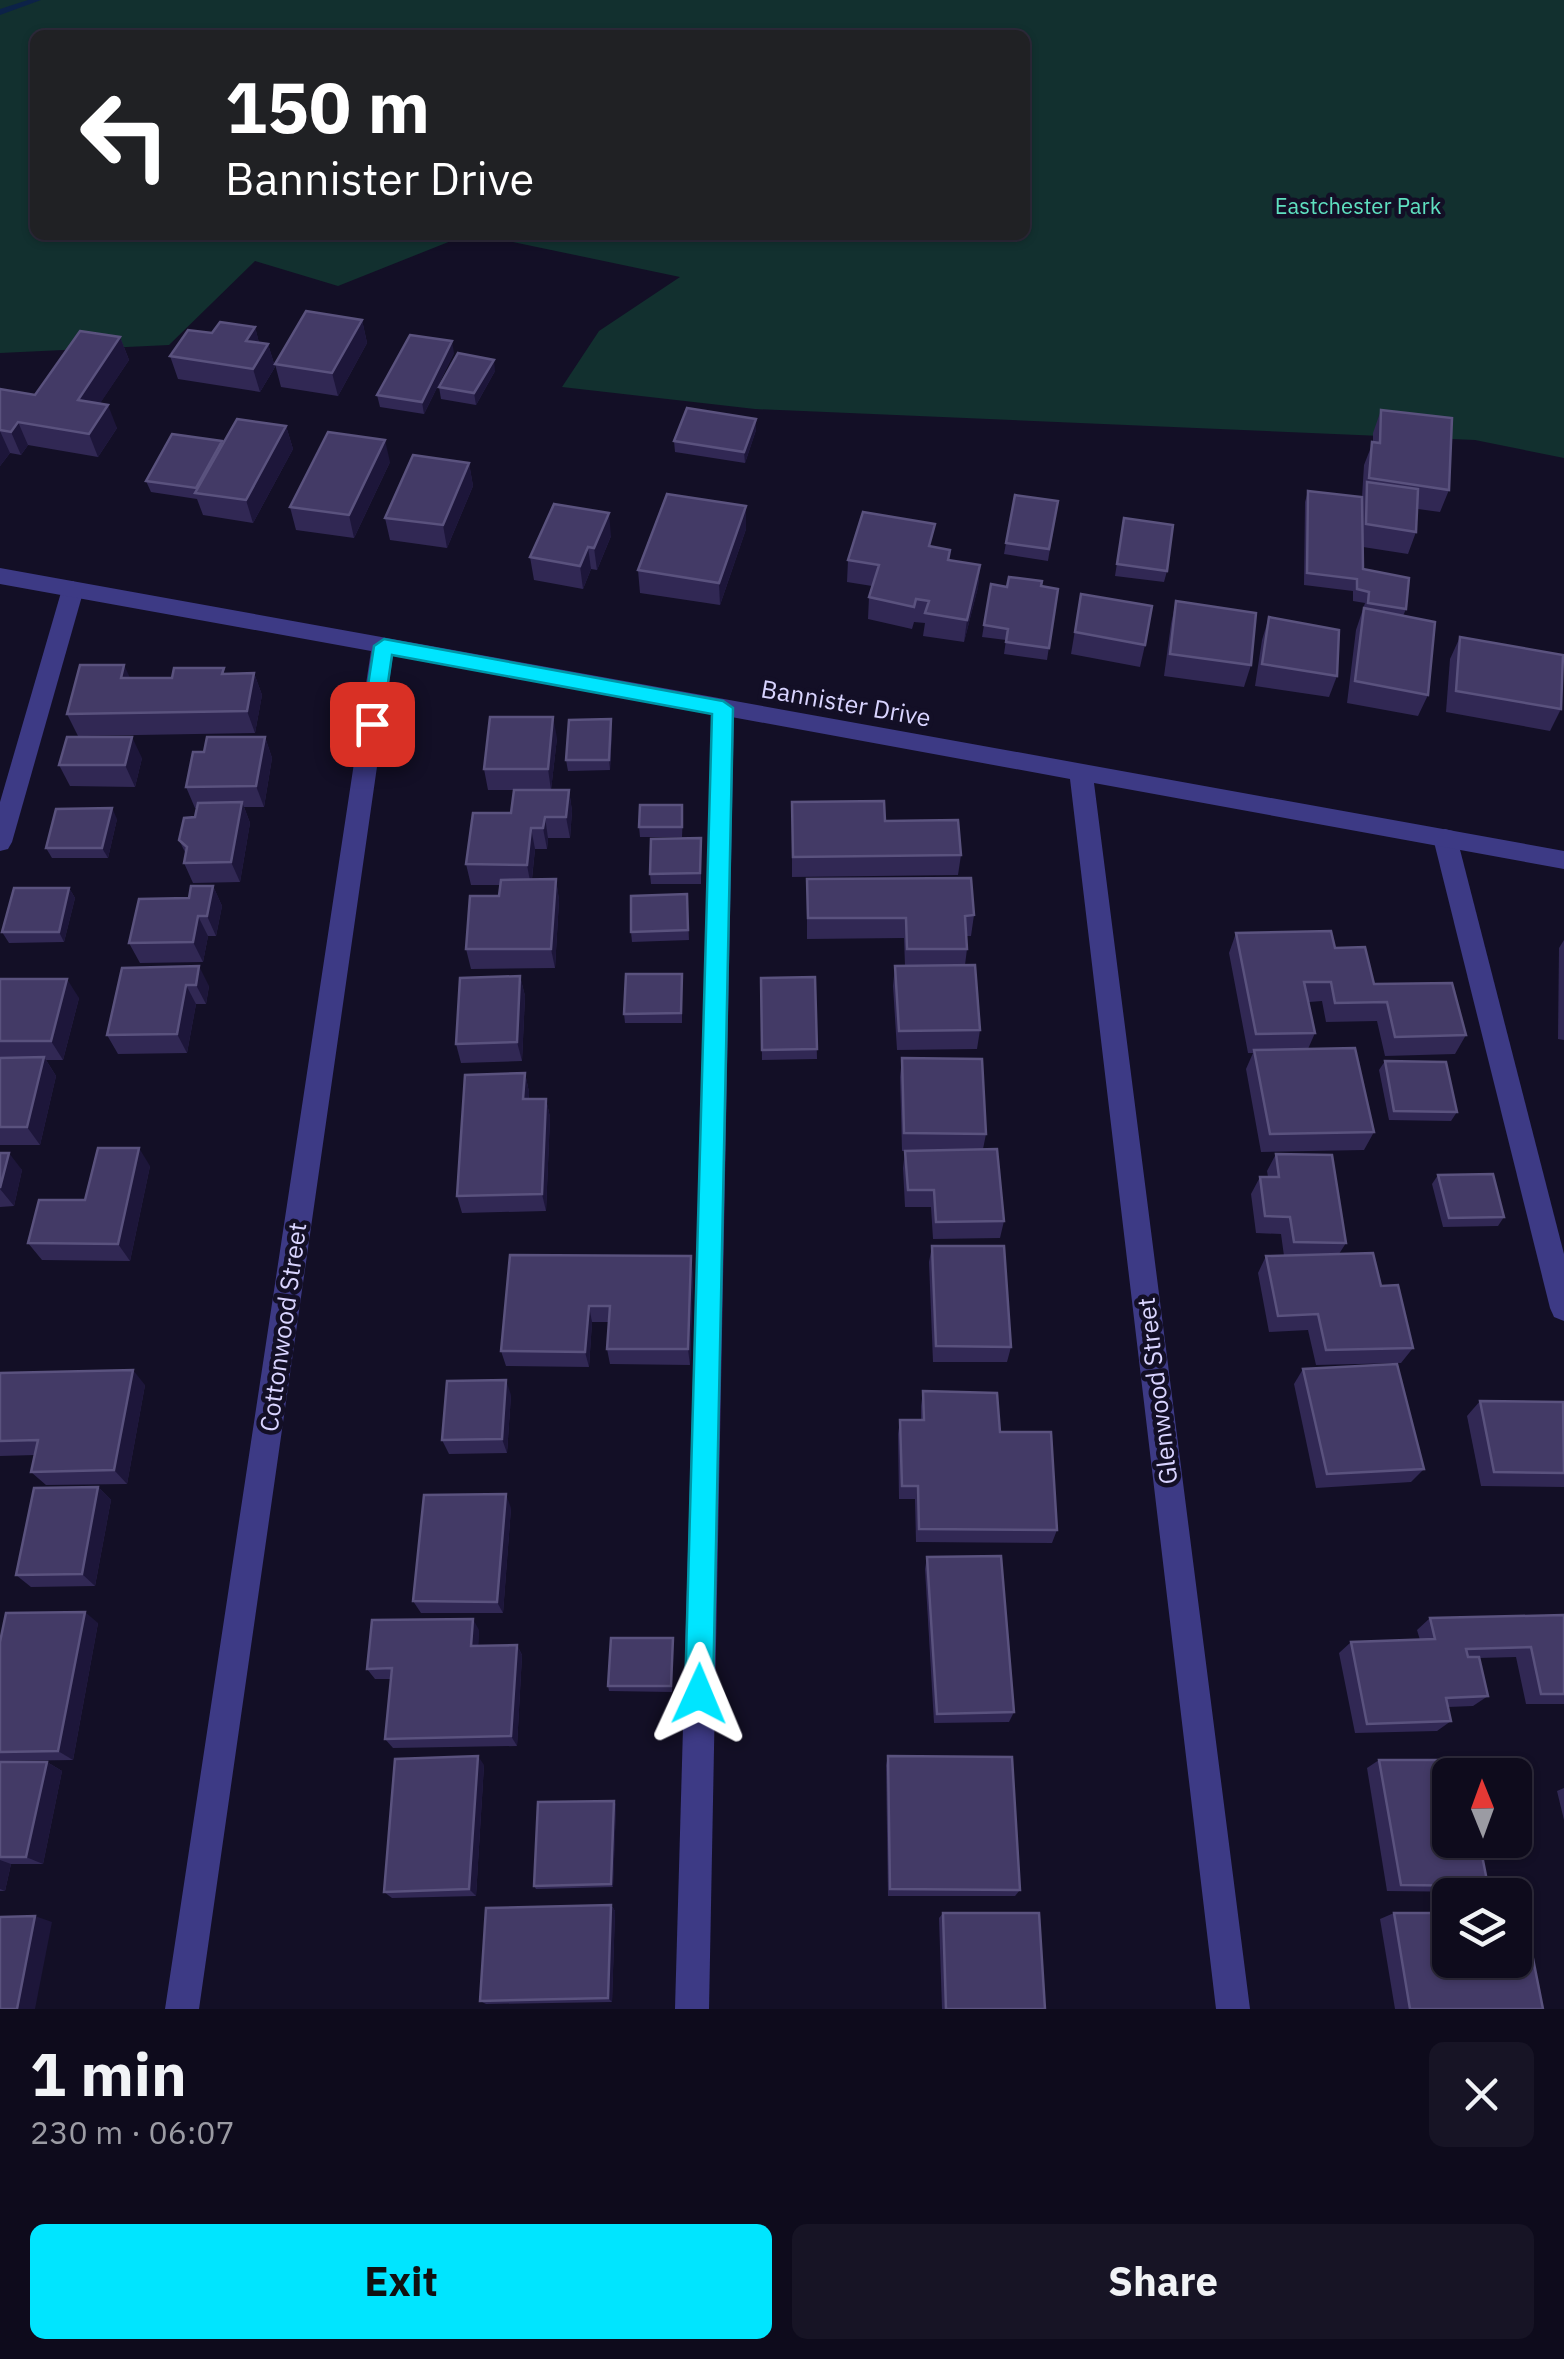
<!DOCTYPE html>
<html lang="en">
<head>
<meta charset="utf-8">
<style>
  body { margin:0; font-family:"IBM Plex Sans",sans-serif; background:#171425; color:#f1f3f6; height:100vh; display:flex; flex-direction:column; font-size:38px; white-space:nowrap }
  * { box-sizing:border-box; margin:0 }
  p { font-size:32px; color:#9b9ba3 }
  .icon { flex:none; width:55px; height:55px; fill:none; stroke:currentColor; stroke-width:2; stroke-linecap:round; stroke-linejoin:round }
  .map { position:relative; height:2009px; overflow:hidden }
  .details { display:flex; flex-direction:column; background:#0e0b1c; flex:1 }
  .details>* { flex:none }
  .hud { position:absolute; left:30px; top:30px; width:1000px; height:210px; border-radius:15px; box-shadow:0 2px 8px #0004,0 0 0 2px #2e2b3b; background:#202124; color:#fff; overflow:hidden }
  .needle { width:65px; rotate:359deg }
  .tools { position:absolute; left:1432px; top:1758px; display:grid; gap:20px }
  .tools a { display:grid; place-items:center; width:100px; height:100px; border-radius:15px; background:#0e0b1c; box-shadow:0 2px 8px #0004,0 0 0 2px #2e2b3b; font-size:50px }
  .pin { position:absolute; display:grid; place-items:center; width:85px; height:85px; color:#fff; margin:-42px; border-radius:20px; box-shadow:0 5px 15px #0006 }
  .me { position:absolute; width:110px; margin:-55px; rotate:1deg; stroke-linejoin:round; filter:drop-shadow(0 0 8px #0008) }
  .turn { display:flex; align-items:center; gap:35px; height:210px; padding:0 30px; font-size:45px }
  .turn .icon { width:130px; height:130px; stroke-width:2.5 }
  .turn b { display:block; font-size:70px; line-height:85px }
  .round { display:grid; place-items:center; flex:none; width:105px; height:105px; border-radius:15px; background:#171425 }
  .headline { display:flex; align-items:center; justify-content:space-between; height:170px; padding:0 30px }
  h1 { font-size:60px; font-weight:700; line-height:75px }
  .button { display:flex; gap:20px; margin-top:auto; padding:20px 30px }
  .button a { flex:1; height:115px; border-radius:15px; background:#00e5ff; color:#111; font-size:40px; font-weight:700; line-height:115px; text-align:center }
  .button a+a { background:#171425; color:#f1f3f6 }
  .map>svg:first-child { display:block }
  .green { fill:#12302f }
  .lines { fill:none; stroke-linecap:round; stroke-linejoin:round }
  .stream { fill:#0c2248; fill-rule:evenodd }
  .service { fill:#3d3a85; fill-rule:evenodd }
  .minor { fill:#3d3a85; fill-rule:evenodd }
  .wall { fill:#312854 }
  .shaded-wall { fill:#1d163a }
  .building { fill:#433a66; stroke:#5a527e; stroke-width:2.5 }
  .route { fill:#00e5ff; stroke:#0095a6; stroke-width:2.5 }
  .labels { text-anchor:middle; stroke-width:9; stroke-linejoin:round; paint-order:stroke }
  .far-park-label { font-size:22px; fill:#5fe0c0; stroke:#130f26 }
  .street-label { font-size:25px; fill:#d9d4ff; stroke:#130f26 }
</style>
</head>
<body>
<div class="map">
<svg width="1564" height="2009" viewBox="0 0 1564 2009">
  <rect width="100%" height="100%" fill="#130f26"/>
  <polygon class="green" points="0,0 1564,0 1564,458 1475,440 755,409 562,387 599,331 680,277 480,235 1025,235 1025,35 35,35 35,235 466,235 338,286 255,261 169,345 0,353"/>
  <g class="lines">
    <polygon class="stream" points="28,0 41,0 0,15 0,9"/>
    <g class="service">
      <polygon points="73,581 84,589 12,842 8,849 0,851 0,802 62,589"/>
      <polygon points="723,700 734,708 709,2009 675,2009 712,708"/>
      <polygon points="1445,829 1453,831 1457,838 1564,1254 1564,1321 1554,1317 1550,1308 1433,838 1437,831"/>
    </g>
    <polygon class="minor" points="0,568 1564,851 1564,869 1094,783 1250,2009 1216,2009 1070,779 393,655 199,2009 165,2009 371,651 0,584"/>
  </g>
  <g class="wall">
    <polygon points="362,320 367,343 338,396 281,387 275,364"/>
    <polygon points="255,327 259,343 268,344 275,367 260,392 178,379 170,356"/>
    <polygon points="120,337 129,360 100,403 117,428 98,457 28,445 21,455 10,453 0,466 0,389 35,395"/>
    <polygon points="454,353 424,414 380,407 377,395"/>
    <polygon points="495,371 476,405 441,399 439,387"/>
    <polygon points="1381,410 1449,490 1440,512 1418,509 1416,532 1408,554 1363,547 1363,569 1406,609 1403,616 1428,695 1418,716 1347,703 1356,630 1365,603 1353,601 1353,591 1304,585 1305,502 1308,491 1362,497 1364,465 1373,442 1373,433"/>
    <polygon points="756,419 756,430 745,463 675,452 674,441"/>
    <polygon points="286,426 293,449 253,523 203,515 197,499 151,492 146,481 222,441 223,444"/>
    <polygon points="390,462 354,538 296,530 290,507"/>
    <polygon points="469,463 473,486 447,548 390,540 385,518"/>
    <polygon points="1058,501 1048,561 1004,554 1006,543"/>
    <polygon points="746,506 746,529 720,605 640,593 638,570"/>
    <polygon points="1124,518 1167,571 1164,582 1115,576"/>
    <polygon points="611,536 597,570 591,569 583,589 534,580 530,557"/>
    <polygon points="932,547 949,560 980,565 978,587 964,642 923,636 925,623 914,622 912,629 868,619 869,597 872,586 847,582 848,560"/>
    <polygon points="1041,586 1058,589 1047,660 1004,654 1006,640 982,637 984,625 1007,587"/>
    <polygon points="1081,594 1145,645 1140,667 1071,654"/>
    <polygon points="1176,601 1251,665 1244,687 1164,676 1171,624"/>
    <polygon points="1269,617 1337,676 1329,697 1255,686 1262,640"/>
    <polygon points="1460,637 1561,709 1550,731 1446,712 1450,659"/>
    <polygon points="226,673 254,673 262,695 255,733 78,736 67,714 130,678 172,678"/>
    <polygon points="611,719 612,730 610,770 568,771 566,760"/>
    <polygon points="265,737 272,758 264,807 244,807 250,823 240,882 193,883 184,863 186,854 179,840 195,817 197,808 195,808 186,787 204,752"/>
    <polygon points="557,738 551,790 569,790 572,811 570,838 548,838 547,849 535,849 532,879 556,879 559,900 555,968 471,969 466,949 499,896 500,885 471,885 466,864 511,813 514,790 488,790 484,769"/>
    <polygon points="142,758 135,787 70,786 59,765"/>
    <polygon points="792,802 885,821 961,855 958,875 792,877"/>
    <polygon points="683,815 682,837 640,837 639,827"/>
    <polygon points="117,819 108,858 52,858 46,848"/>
    <polygon points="701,849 701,884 651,884 650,874"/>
    <polygon points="807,879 974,915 971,936 967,936 967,949 965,965 980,1030 977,1049 897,1050 893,986 895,966 905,966 904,938 807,939"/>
    <polygon points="213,886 222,906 216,936 208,936 203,962 140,963 129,943"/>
    <polygon points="69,888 75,898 64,942 9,943 2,932"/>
    <polygon points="687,894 689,940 632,942 631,932"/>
    <polygon points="1236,933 1335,948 1374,984 1466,1035 1455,1054 1385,1056 1377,1021 1326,1022 1322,1001 1309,1002 1315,1033 1308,1049 1374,1132 1364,1150 1261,1152 1246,1069 1253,1053 1248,1053 1229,953"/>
    <polygon points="1564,940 1564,1040 1558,1039 1559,948"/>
    <polygon points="122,968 209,986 206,1004 196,1004 187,1053 118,1054 107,1035"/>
    <polygon points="682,974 682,1023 625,1023 624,1014"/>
    <polygon points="520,976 525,996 522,1061 461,1063 456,1044"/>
    <polygon points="815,977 817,1059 762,1060 761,978"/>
    <polygon points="0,979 79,998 63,1060 46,1060 56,1076 40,1145 0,1145"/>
    <polygon points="902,1058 986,1134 983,1149 1004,1221 1000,1238 933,1239 931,1207 905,1207 903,1168 905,1151 902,1151 900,1077"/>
    <polygon points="1385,1061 1457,1112 1451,1121 1389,1120 1379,1070"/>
    <polygon points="525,1073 529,1092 529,1099 546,1099 550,1117 546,1211 462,1213 457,1196"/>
    <polygon points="0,1153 22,1170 14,1206 0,1207"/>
    <polygon points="1276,1154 1346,1243 1339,1254 1381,1286 1413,1348 1401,1363 1316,1365 1308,1330 1269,1332 1258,1273 1266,1256 1284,1256 1281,1234 1256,1233 1251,1194 1260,1177 1268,1177 1267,1171"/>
    <polygon points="150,1166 130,1261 42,1260 28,1243 85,1200"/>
    <polygon points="1438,1175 1504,1217 1498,1226 1443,1227 1432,1184"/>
    <polygon points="932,1246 1011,1347 1007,1362 933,1362 929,1262"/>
    <polygon points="510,1255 693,1272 690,1365 610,1364 607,1349 609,1322 592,1322 589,1367 506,1366 501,1351"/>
    <polygon points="1303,1369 1424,1469 1411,1482 1316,1488 1294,1384"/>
    <polygon points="0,1373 145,1385 127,1484 46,1485 31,1472 35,1455 0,1456"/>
    <polygon points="923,1391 1000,1432 1057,1530 1052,1543 916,1542 915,1499 899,1499 898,1434 900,1420 921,1420 921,1406"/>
    <polygon points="511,1395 507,1453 449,1454 442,1440"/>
    <polygon points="1480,1401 1564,1407 1564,1487 1481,1486 1467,1416"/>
    <polygon points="98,1487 111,1500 95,1586 31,1587 16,1575"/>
    <polygon points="511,1508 503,1613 421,1613 413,1601"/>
    <polygon points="927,1557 1014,1712 1009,1722 934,1723 925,1569"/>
    <polygon points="1564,1615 1564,1704 1526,1704 1516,1657 1479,1658 1488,1696 1473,1706 1448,1707 1451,1721 1437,1731 1355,1733 1339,1653 1351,1642 1420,1640 1417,1630 1430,1618"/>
    <polygon points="98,1623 73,1760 0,1761 0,1642"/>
    <polygon points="479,1630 478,1645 517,1645 522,1655 517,1746 393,1748 385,1739 391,1679 375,1679 367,1669"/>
    <polygon points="673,1638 672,1692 609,1691 608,1686"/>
    <polygon points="888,1756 1020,1890 1015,1896 888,1896 886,1765"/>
    <polygon points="1379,1760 1488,1886 1473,1892 1387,1891 1367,1768"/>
    <polygon points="0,1762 47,1762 62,1771 43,1864 11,1864 5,1891 0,1891"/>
    <polygon points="484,1765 476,1896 392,1898 384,1892"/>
    <polygon points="1564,1788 1564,1820 1557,1791"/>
    <polygon points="614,1801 616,1805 613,1887 536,1889 534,1886"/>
    <polygon points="611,1905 615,1911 612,2002 486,2004 480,2001"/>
    <polygon points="943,1913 1045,2009 942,2009 939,1918"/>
    <polygon points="1394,1913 1543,2009 1395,2009 1380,1919"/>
  </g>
  <g class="shaded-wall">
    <polygon points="362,320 367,343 338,396 332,373"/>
    <polygon points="255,327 261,350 246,341"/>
    <polygon points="120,337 129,360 87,423 78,400"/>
    <polygon points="452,341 454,353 424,414 422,402"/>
    <polygon points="268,344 275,367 260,392 253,369"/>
    <polygon points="494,360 495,371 476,405 474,393"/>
    <polygon points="108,405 117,428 98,457 89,434"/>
    <polygon points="756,419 756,430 745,463 744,452"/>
    <polygon points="18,422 28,445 21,455 11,432"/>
    <polygon points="286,426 293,449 253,523 246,500"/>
    <polygon points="0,431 10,453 0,466"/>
    <polygon points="385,440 390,462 354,538 349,515"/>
    <polygon points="469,463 473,486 447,548 443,525"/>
    <polygon points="746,506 746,529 720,605 719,583"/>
    <polygon points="609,513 611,536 597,570 594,548"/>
    <polygon points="588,547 591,569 583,589 580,566"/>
    <polygon points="980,565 978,587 964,642 967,620"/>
    <polygon points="124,665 134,686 121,678"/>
    <polygon points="254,673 262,695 255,733 247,711"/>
    <polygon points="553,717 557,738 551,790 548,769"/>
    <polygon points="611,719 612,730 610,770 609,760"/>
    <polygon points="132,737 142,758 135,787 125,765"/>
    <polygon points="265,737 272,758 264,807 256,786"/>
    <polygon points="569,790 572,811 570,838 566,817"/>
    <polygon points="242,802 250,823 240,882 231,862"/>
    <polygon points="112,808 117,819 108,858 102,848"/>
    <polygon points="545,817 548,838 547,849 543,828"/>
    <polygon points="531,828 535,849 531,886 527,865"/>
    <polygon points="556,879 559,900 555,968 551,949"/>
    <polygon points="213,886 222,906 216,936 207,916"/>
    <polygon points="69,888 75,898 64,942 59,932"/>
    <polygon points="198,916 208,936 203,962 193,942"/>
    <polygon points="199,966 209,986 206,1004 196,985"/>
    <polygon points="520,976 525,996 522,1061 517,1042"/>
    <polygon points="67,979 79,998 63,1060 51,1041"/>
    <polygon points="186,985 196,1004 187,1053 177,1034"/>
    <polygon points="44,1057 56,1076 40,1145 27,1127"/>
    <polygon points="525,1073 529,1092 528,1118 523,1099"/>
    <polygon points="546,1099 550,1117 546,1211 542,1194"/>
    <polygon points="139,1148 150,1166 130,1261 118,1244"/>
    <polygon points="9,1153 22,1170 14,1206 0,1189"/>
    <polygon points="691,1256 693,1272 690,1365 688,1349"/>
    <polygon points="589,1306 592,1322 589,1367 585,1352"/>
    <polygon points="133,1370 145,1385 127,1484 114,1470"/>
    <polygon points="506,1380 511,1395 507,1453 502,1439"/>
    <polygon points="98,1487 111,1500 95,1586 82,1574"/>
    <polygon points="506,1494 511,1508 503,1613 497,1602"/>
    <polygon points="85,1612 98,1623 73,1760 58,1751"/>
    <polygon points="473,1619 479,1630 478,1656 471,1646"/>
    <polygon points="517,1645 522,1655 517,1746 511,1736"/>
    <polygon points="478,1756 484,1765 476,1896 469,1889"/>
    <polygon points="47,1762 62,1771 43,1864 26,1857"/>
    <polygon points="614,1801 616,1805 613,1887 611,1884"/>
    <polygon points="0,1860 11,1864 5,1891 0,1889"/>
    <polygon points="611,1905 615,1911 612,2002 608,1998"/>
    <polygon points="35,1916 52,1922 35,2009 17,2009"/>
  </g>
  <g class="building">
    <polygon points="306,311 362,320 332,373 275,364"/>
    <polygon points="220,322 255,327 246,341 268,344 253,369 170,356 188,330 212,333"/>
    <polygon points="80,331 120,337 78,400 108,405 89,434 18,422 11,432 0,430 0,389 35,395"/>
    <polygon points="410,335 452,341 422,402 377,395"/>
    <polygon points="458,353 494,360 474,393 439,387"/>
    <polygon points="687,408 756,419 744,452 674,441"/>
    <polygon points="1381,410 1452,418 1449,490 1369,478 1372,442 1380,443"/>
    <polygon points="237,419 286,426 246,500 195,493"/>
    <polygon points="328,432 385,440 349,515 290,507"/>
    <polygon points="172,434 222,441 196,488 146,481"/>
    <polygon points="413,455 469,463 443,525 385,518"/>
    <polygon points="1367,482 1418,489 1416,532 1366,524"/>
    <polygon points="1308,491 1362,497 1363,569 1409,578 1406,609 1368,603 1369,592 1357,589 1357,579 1307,573"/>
    <polygon points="667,494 746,506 719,583 638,570"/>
    <polygon points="1015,495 1058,501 1049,549 1006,543"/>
    <polygon points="554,504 609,513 594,548 588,547 580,566 530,557"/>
    <polygon points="863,512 935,524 929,546 950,550 948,560 980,565 967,620 925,613 929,601 916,599 914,607 869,597 879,565 848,560"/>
    <polygon points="1124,518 1173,525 1167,571 1117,564"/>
    <polygon points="1009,577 1042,581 1041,586 1058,589 1049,648 1006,642 1008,629 984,625 991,584 1007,587"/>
    <polygon points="1081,594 1152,606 1145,645 1075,632"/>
    <polygon points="1176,601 1256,613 1251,665 1170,654"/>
    <polygon points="1364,608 1435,622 1428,695 1355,681"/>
    <polygon points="1269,617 1339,630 1337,676 1262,664"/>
    <polygon points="1460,637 1563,655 1561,709 1456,691"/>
    <polygon points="80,665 124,665 121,678 172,678 174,668 224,668 222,674 254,673 247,711 67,714"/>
    <polygon points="490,717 553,717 548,769 484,769"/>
    <polygon points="611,719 609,760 566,760 569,720"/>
    <polygon points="67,737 132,737 125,765 59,765"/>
    <polygon points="207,737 265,737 256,786 186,787 193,752 204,752"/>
    <polygon points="514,790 569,790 566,817 545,817 543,828 531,828 527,865 466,864 473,813 511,813"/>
    <polygon points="884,801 885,821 958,820 961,855 793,857 792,802"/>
    <polygon points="242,802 231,862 184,863 187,847 179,840 184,818 195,817 198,803"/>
    <polygon points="640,805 682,805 682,827 639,827"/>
    <polygon points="112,808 102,848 46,848 56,809"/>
    <polygon points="701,838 700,873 650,874 651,839"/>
    <polygon points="971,878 974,915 965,916 967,949 907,949 906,918 808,918 807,879"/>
    <polygon points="556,879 551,949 466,949 470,896 499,896 501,880"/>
    <polygon points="191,886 213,886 207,916 198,916 193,942 129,943 139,899 189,898"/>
    <polygon points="14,888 69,888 59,932 2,932"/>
    <polygon points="687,894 688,930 631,932 631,896"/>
    <polygon points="1331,931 1335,948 1365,947 1374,984 1452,983 1466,1035 1395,1037 1387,1002 1335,1003 1331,982 1304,982 1315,1033 1256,1034 1236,933"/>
    <polygon points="975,965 980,1030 899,1031 895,966"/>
    <polygon points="199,966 196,985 186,985 177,1034 107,1035 122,968"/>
    <polygon points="626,974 682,974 681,1013 624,1014"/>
    <polygon points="520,976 517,1042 456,1044 460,978"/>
    <polygon points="815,977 817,1049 762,1050 761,978"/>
    <polygon points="0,979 67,979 51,1041 0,1041"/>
    <polygon points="1355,1048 1374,1132 1270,1134 1254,1050"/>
    <polygon points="44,1057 27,1127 0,1127 0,1058"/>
    <polygon points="902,1058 982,1059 986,1134 904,1133"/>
    <polygon points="1385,1061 1446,1062 1457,1112 1394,1111"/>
    <polygon points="525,1073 523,1099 546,1099 542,1194 457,1196 465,1075"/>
    <polygon points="98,1148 139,1148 118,1244 28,1243 39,1200 85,1200"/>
    <polygon points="997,1149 1004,1221 936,1222 934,1190 908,1190 905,1151"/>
    <polygon points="0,1153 9,1153 0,1188"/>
    <polygon points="1276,1154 1332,1155 1346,1243 1294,1242 1290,1217 1265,1216 1260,1177 1279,1177"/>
    <polygon points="1493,1174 1504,1217 1449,1218 1438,1175"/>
    <polygon points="932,1246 1004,1246 1011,1347 936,1346"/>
    <polygon points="1373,1253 1381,1286 1398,1285 1413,1348 1326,1350 1318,1314 1278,1316 1266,1256"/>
    <polygon points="510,1255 691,1256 688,1349 607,1349 610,1306 589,1306 585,1352 501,1351"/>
    <polygon points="1397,1364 1424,1469 1327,1474 1303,1369"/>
    <polygon points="133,1370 114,1470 31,1472 38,1440 0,1441 0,1373"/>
    <polygon points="506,1380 502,1439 442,1440 447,1381"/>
    <polygon points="923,1391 997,1393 1000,1432 1051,1432 1057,1530 919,1529 918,1486 902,1486 900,1420 924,1420"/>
    <polygon points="1480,1401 1563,1402 1564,1473 1494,1472"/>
    <polygon points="98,1487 82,1574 16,1575 34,1488"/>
    <polygon points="506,1494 497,1602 413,1601 424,1495"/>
    <polygon points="1001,1556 1014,1712 937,1714 927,1557"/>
    <polygon points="85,1612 58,1751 0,1752 0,1642 6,1613"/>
    <polygon points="1564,1615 1564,1694 1541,1694 1531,1647 1466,1649 1468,1657 1479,1657 1488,1696 1446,1698 1451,1721 1367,1724 1351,1642 1435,1639 1430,1618"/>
    <polygon points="473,1619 471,1646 517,1645 511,1736 385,1739 392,1668 367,1669 372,1620"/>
    <polygon points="611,1638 673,1638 671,1686 608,1686"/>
    <polygon points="478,1756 469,1889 384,1892 395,1759"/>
    <polygon points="888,1756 1012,1757 1020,1890 890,1889"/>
    <polygon points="1379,1760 1464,1760 1467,1775 1450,1775 1450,1840 1479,1840 1488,1886 1401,1885"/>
    <polygon points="0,1762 47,1762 26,1857 0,1857"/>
    <polygon points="614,1801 611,1884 534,1886 538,1802"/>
    <polygon points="611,1905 608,1998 480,2001 486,1908"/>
    <polygon points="943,1913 1039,1913 1045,2009 946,2009"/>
    <polygon points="1394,1913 1450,1913 1450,1960 1515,1960 1515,1913 1524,1913 1543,2009 1410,2009"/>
    <polygon points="35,1916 17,2009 0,2009 0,1917"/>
  </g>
  <polygon class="route" points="384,639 723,701 733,708 713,1694 709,1704 699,1708 689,1704 685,1694 712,714 392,655 382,724 372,731 362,724 374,646"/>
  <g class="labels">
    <g class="far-park-label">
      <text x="1358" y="214">Eastchester Park</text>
    </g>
    <g class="street-label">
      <text transform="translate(846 703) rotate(10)" y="9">Bannister Drive</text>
      <text transform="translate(283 1327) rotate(-82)" y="9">Cottonwood Street</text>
      <text transform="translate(1157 1391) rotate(-97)" y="9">Glenwood Street</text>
    </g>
  </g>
</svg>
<div class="tools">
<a><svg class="needle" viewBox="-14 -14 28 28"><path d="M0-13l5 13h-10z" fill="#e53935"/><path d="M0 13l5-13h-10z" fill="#9b9ba3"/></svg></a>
<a><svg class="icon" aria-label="layers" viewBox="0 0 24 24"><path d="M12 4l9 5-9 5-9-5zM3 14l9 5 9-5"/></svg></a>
</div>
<div class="pin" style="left:372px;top:724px;background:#d93025"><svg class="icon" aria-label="arrive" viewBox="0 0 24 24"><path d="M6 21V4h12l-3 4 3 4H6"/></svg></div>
<svg class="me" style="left:699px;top:1694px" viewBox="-20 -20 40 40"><path d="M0-17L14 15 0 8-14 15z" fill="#00e5ff" stroke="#fff" stroke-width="4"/></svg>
<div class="hud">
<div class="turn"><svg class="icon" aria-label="left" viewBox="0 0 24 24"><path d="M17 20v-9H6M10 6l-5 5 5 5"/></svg><div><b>150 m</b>Bannister Drive</div></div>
</div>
</div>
<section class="details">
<div class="headline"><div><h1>1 min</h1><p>230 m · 06:07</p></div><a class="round"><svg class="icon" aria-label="close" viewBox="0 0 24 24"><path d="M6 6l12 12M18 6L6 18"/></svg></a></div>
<div class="button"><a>Exit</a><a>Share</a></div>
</section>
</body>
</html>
